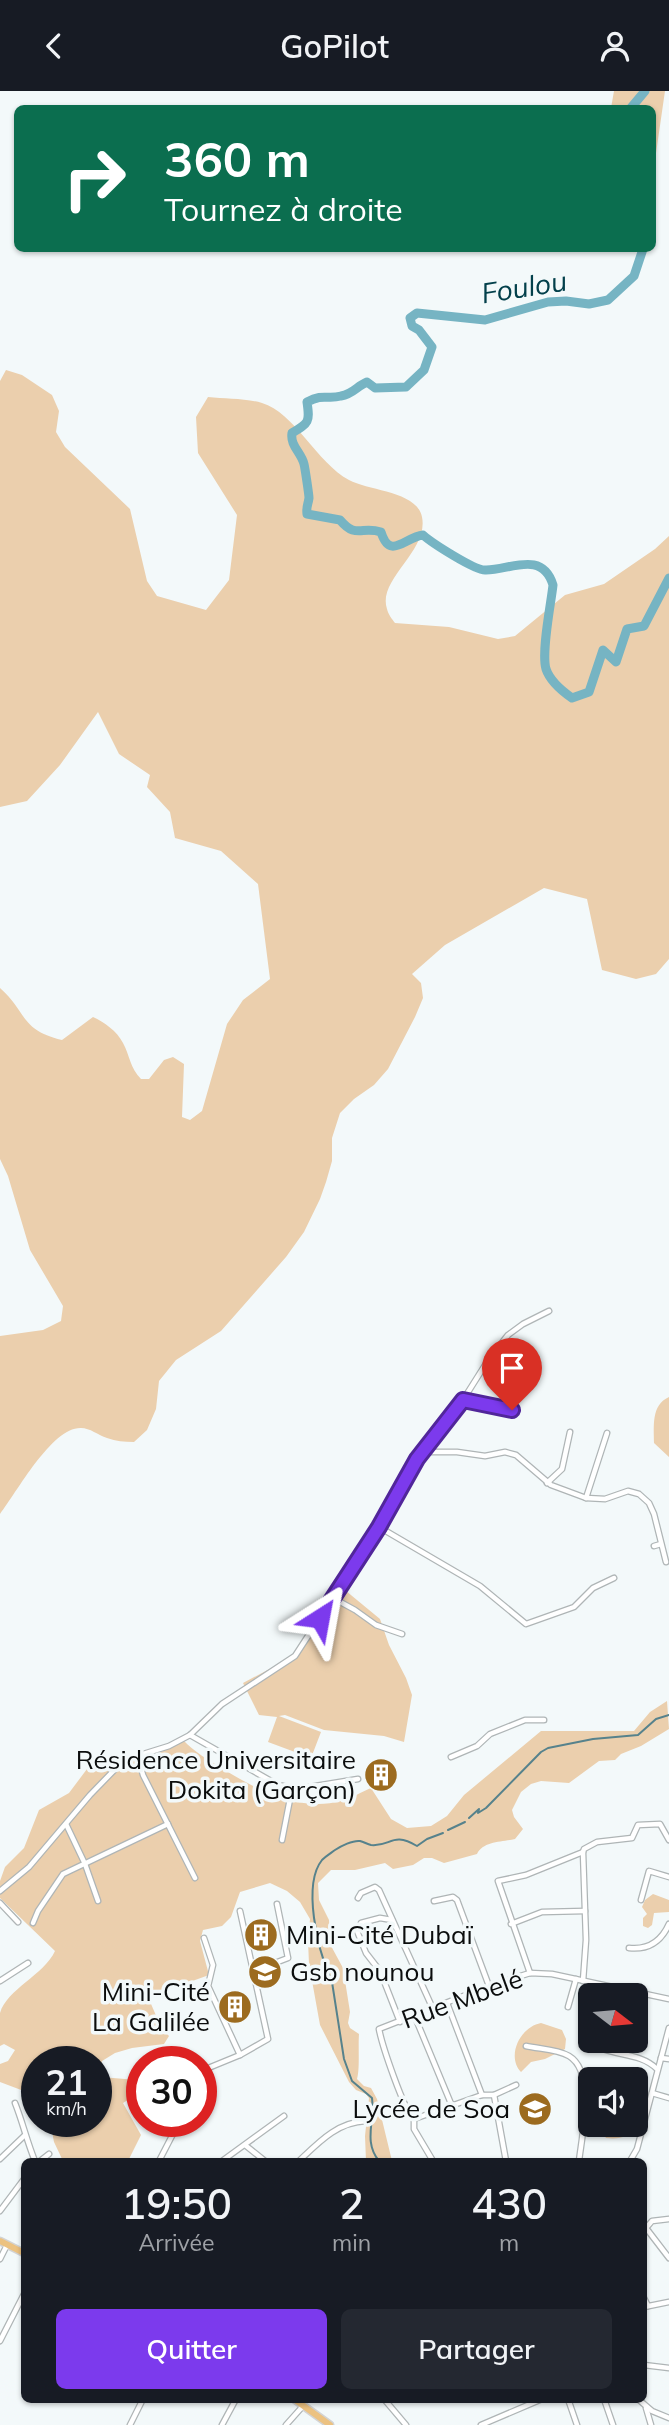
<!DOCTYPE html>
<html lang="fr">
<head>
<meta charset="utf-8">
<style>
  body { margin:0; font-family:Mulish,sans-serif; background:#242831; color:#f1f3f6; height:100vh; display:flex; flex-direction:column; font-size:26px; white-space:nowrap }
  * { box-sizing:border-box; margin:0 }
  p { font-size:23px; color:#9ea1a6 }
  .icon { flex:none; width:38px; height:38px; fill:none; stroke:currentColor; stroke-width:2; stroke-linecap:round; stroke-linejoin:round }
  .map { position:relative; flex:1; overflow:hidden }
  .panel { position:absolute; left:21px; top:2067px; width:626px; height:245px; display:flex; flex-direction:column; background:#171b24; border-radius:10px; box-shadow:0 2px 5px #0004 }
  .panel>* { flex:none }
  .top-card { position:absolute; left:14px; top:14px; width:642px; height:147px; border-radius:10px; box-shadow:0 2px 5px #0004; background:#0b6e4f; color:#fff; overflow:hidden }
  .needle { width:46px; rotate:106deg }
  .controls { position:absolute; left:578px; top:1892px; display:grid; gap:14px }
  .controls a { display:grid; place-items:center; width:70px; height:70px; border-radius:10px; background:#171b24; box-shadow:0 2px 5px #0004; font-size:35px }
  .speed { position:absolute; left:21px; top:1955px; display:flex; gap:14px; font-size:35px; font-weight:700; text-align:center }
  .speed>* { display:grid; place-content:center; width:91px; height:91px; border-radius:50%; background:#171b24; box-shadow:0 2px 5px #0004; line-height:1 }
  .speed small { font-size:18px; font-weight:400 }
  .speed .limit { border:10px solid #d22; background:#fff; color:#111 }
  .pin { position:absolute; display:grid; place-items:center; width:60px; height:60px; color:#fff; margin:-72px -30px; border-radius:50% 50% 50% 0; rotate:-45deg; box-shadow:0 0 7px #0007 }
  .pin .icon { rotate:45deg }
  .me { position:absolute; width:77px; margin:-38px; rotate:34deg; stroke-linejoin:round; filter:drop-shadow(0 0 5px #0008) }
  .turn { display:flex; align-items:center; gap:24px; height:147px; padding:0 35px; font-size:32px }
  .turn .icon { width:91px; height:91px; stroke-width:2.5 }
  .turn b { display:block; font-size:49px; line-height:60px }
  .eta { display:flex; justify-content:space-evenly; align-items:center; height:119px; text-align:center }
  .eta b { font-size:42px; font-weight:600; line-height:49px }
  .button { display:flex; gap:14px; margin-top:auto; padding:14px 35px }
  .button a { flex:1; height:80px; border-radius:10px; background:#7c3aed; color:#fff; font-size:28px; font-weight:600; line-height:80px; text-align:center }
  .button a+a { background:#242831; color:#f1f3f6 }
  header { display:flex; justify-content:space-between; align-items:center; height:91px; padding:0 35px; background:#171b24; font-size:32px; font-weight:600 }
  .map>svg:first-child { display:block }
  .green { fill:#ebcfad }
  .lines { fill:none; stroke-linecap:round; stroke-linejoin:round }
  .stream { stroke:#56828c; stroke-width:2 }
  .river { stroke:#76b4c3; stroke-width:9 }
  .minor-casing { stroke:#afb5b6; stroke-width:7 }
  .major-casing { stroke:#d3d3d3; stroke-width:9 }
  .minor { stroke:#fff; stroke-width:4.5 }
  .major { stroke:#ecc281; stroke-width:6 }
  .route-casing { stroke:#51269a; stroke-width:18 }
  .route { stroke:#7c3aed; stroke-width:12 }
  .labels { text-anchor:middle; stroke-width:7; stroke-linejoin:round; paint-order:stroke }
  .poi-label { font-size:26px; fill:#0b0d0d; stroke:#f3f9fa; text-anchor:end }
  .street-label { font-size:26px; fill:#0b0d0d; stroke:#f3f9fa }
  .water-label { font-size:28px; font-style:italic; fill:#03404b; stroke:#f3f9fa }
</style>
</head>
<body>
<header><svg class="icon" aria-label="back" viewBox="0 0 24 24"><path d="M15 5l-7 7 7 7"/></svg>GoPilot<svg class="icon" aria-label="person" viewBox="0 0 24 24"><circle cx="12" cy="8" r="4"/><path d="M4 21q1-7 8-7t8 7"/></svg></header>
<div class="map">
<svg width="669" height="2334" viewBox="0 0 669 2334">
  <rect width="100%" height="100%" fill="#f3f9fa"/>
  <g class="green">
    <polygon points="614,0 665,0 655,69 653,69 653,18 611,17"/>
    <path d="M6,279L22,284L52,304L59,320L56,341L65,356L130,418L147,490L157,505L206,519L229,489L237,424L198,362L196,326L208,306C225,308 245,307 262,312C294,321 317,372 349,389C369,400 417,400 422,426C429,460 377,488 387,518C388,523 392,528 395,532L449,536L498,548L515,545L565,504L604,493L655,458L669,445V868L656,883L636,888L602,879L587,808L544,797L445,854L412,883L421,892L423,907L415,926L388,978L374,994L354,1008L340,1022L332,1047V1070L326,1091L320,1108L304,1141L286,1166L221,1240L176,1269L159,1290L156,1318L147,1339L134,1351C124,1351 116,1350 107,1347C98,1344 90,1337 81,1337C52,1336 17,1401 0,1423V1245L43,1239L61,1230L63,1215L30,1159L8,1085L0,1068V897C27,921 20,939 62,949L93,926C104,931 117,940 123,952C130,965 130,977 141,988H149L164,969L173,966L184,973L182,1026L190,1029L202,1020L227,933L243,909L270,888L258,793L221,760L175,747L170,721L147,696L150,684L119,663L98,621L60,674L27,710L0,716V290Z"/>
    <path d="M669,1306V1366L654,1352C654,1335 651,1314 669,1306Z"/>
    <polygon points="340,1495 380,1528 389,1554 406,1587 412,1604 404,1651 384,1645 324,1639 285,1624 279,1625 321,1641 311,1667 268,1651 277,1626 259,1624 243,1592 294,1565"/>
    <path d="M667,1610L669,1638L641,1655L621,1663L615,1669L599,1670L569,1692L541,1690L531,1693L521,1701L512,1719L514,1726L523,1738L515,1748C502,1751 483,1750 477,1763L444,1772L432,1767H424L413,1774L393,1778L385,1772L355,1779H331L318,1792L319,1809L329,1829L330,1853L343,1877L350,1921L348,1932L350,1937L359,1943C358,1956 360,1978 357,1988L364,1995L371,1997L377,2008L392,2070H366L365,2045L369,2007L366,2003L356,1999L349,1991L320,1934L309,1873L308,1850L310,1828L300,1811L287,1800L270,1792L240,1801L231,1826L222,1835L203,1839L200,1850L209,1884L148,1906L161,1936L169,1945L164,1953L132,1957L115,1962L102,1970L99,1979L101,1986L137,1989L142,2000L123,2012L141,2044L128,2070H63L54,2051L50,2030H96V1970H37V2005L0,1991V1973L8,1970L15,1959L4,1953L0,1955C0,1945 0,1931 0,1922C7,1898 44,1884 55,1860L0,1807V1790L5,1776L24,1757L39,1719L69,1702L90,1674L159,1662L183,1649C194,1661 209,1669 223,1678C257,1699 300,1721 341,1710C351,1707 362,1701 371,1697L391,1728L407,1737L431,1735L447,1725L464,1704L541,1640H634L650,1621Z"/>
    <polygon points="653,1803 669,1809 669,1821 654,1822 652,1834 648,1837 643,1835 643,1827 647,1823 642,1816 645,1809"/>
    <path d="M541,1932L562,1939L566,1948L565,1958L545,1968L531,1971L521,1981C506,1965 520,1936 541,1932Z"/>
    <path d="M621,1977L644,1984C647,1994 644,2003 642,2013C637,2035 634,2050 606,2047L604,2044L605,2034H635V1988H613L614,1980Z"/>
  </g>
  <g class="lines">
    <g class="stream">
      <polyline points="469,1727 479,1718 478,1722 486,1717 541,1661 548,1657 593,1648 638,1644 656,1628 669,1624"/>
      <polyline points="448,1739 465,1731"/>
      <path d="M330,1886C318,1859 302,1794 322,1769C325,1766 331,1762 335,1759C341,1755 353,1749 360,1750C364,1751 367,1753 371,1754C391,1756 392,1740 417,1755L427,1748L443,1742"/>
      <path d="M332,1891L344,1968L352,1990L372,2007C375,2030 363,2051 379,2070"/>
    </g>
    <g class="river">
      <polyline points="630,18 645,0"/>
      <path d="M643,158L634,185L608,209L589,213L566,210L548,211L485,229L417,222L410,227L412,235L419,239L432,256L424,279L406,296L375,297L367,291C357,295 353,303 341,305C327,309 324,302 307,311C310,331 309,332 292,342C290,355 301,361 304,373C305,377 309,404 309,407C308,414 306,416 307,423L340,429C356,448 361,435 381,441C390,470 405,446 423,444C432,452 474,479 485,479C508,480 542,458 553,494C551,513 541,561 546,578C550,590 562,600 572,607L589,601L603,559L616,571L627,538L644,535L669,487"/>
    </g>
    <g class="minor-casing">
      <g id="minor">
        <polyline points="463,1309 512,1319"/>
        <polyline points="423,1361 457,1361 485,1365 505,1361 516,1364 551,1394 586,1407 605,1408 628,1400 639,1403 649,1412 654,1423 666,1471"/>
        <polyline points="547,1392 562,1378 570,1341"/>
        <polyline points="586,1407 607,1342"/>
        <polyline points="379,1436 480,1495 526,1533 574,1516 593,1497 614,1487"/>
        <polyline points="654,1455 661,1453"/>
        <polyline points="333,1507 355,1519 376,1534 402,1543"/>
        <polyline points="190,1644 278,1694 297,1698 358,1688"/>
        <polyline points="144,1665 140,1673 143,1684 195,1787"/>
        <polyline points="451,1666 477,1655 490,1643 525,1629 544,1629"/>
        <polyline points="66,1733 85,1773 98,1810"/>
        <polyline points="282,1749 290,1708 286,1697"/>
        <polyline points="583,1761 586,1849 583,1890"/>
        <polyline points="0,1800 29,1776 90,1704 124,1669 169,1655 190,1644 222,1613 295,1565 379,1436 417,1368 463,1309 487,1271 508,1244 523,1233 549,1220"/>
        <polyline points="358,1807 361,1802 375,1796 379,1799 433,1918"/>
        <polyline points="641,1809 649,1780 669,1786"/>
        <polyline points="434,1810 453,1806 457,1809 489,1895"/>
        <polyline points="0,1812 18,1831"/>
        <polyline points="392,1829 380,1827 361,1832 357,1840 366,1862 380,1880 400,1931"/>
        <polyline points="33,1832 38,1820 63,1783 168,1733"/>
        <polyline points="511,1833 542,1821 585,1820"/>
        <polyline points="204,1847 213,1874 208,1895 240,1964"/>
        <path d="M629,1857C647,1859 661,1851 669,1833"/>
        <polyline points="254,1880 288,1867 277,1813"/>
        <polyline points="530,1882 498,1790 526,1784 583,1761 584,1758 597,1751 632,1747 638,1734 660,1733 669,1749"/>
        <polyline points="0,1890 28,1872"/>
        <polyline points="599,1904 602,1895"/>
        <polyline points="447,1912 482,2004"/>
        <polyline points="568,1916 576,1888"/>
        <polyline points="415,1926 452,2015"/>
        <path d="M590,1950C608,1967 638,1959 657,1978"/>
        <path d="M526,1955C539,1958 557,1958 569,1965C596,1981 582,2044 579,2070"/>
        <polyline points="661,1967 669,1968"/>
        <polyline points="201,1980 240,1964 268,1948 240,1820"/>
        <path d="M516,1994L494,2004H482L414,2028C404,2020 382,1954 379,1938L489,1895L530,1882L552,1883L669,1908"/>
        <polyline points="652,2002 669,2007"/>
        <polyline points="494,2004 506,2070"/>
        <path d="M15,2012C23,2032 27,2051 35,2070"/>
        <polyline points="414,2028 414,2038 433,2070"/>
        <polyline points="245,2054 265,2070"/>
        <polyline points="0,2068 24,2045"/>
        <polyline points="40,2070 49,2063"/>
        <polyline points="159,2070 174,2041 168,2030"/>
        <polyline points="222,2070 284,2025"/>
        <path d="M299,2070C318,2052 337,2031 366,2030"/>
        <polyline points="630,2070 637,2058 669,1937"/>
        <polyline points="0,2120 24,2088"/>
        <polyline points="669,2128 652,2130 646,2137 669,2167"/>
        <polyline points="0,2168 7,2154"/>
        <polyline points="644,2207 648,2215"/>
        <polyline points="644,2216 669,2211"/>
        <polyline points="0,2250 24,2203"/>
        <polyline points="644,2274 669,2277"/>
        <polyline points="384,2308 406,2334"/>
        <polyline points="568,2308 577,2334"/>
        <polyline points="604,2308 613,2334"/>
        <polyline points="638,2308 652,2320 669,2327"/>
        <polyline points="646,2317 651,2334"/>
        <polyline points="130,2334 143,2308"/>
        <polyline points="222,2334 236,2308"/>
        <polyline points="286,2334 303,2315"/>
        <polyline points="481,2334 542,2308"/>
      </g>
    </g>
    <g class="major-casing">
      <g id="major">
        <polyline points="0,2150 24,2162"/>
        <polyline points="294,2308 330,2334"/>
      </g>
    </g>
    <use href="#minor" class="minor"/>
    <use href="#major" class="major"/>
  </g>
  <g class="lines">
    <g class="route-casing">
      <polyline id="route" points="320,1527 379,1436 417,1368 463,1309 512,1319"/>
    </g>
    <use href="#route" class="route"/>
  </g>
  <defs>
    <g id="building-disc" transform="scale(1.75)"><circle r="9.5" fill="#9c6b1f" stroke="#f3f9fa"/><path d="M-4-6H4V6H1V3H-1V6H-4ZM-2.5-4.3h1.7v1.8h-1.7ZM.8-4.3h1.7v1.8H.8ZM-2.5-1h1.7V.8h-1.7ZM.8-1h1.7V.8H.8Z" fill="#fff"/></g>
    <g id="school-disc" transform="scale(1.75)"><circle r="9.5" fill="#9c6b1f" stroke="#f3f9fa"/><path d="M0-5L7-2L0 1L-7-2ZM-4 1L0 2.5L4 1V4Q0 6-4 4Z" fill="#fff"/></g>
  </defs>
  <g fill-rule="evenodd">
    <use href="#building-disc" x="381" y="1684"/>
    <use href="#building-disc" x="261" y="1844"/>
    <use href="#school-disc" x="265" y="1881"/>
    <use href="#building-disc" x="235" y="1916"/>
    <use href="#school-disc" x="535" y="2018"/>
  </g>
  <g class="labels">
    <g class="poi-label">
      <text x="356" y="1678">Résidence Universitaire<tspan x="356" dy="30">Dokita (Garçon)</tspan></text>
      <text x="286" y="1853" text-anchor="start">Mini-Cité Dubaï</text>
      <text x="290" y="1890" text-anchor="start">Gsb nounou</text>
      <text x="210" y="1910">Mini-Cité<tspan x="210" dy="30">La Galilée</tspan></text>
      <text x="510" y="2027">Lycée de Soa</text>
    </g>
    <g class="street-label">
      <text transform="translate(462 1908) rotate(-20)" y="9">Rue Mbelé</text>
    </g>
    <g class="water-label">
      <text transform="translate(524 196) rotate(-9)" y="10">Foulou</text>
    </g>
  </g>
</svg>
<div class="controls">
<a><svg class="needle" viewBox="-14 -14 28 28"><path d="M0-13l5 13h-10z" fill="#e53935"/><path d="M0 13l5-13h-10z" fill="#9ea1a6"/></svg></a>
<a><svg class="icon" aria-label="sound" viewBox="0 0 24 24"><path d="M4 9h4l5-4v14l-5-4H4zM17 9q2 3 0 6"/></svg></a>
</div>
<div class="speed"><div>21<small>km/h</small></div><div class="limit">30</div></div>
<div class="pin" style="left:512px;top:1319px;background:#d93025"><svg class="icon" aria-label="arrive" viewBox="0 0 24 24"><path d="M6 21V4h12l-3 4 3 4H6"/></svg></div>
<svg class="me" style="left:320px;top:1527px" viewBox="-20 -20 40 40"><path d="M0-17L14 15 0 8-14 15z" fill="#7c3aed" stroke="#fff" stroke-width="4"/></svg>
<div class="top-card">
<div class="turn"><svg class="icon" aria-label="right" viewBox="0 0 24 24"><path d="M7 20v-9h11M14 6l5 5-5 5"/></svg><div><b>360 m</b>Tournez à droite</div></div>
</div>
<section class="panel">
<div class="eta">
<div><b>19:50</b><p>Arrivée</p></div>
<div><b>2</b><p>min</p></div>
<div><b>430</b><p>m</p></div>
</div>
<div class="button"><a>Quitter</a><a>Partager</a></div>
</section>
</div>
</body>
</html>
